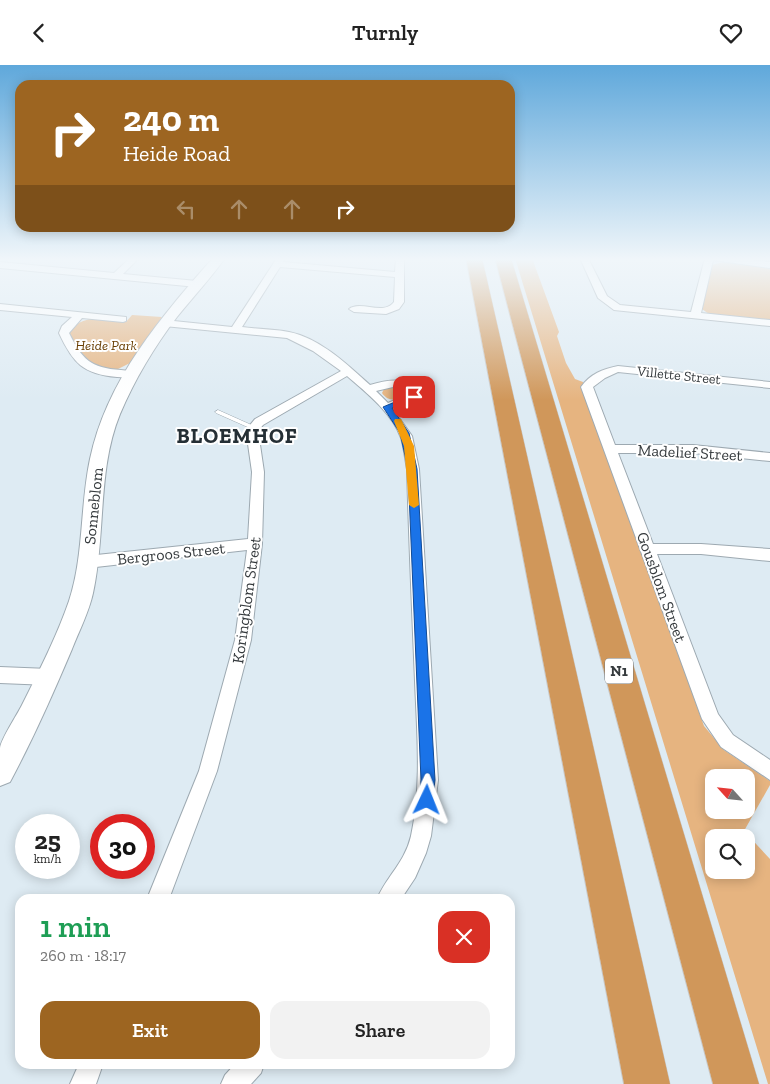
<!DOCTYPE html>
<html lang="en">
<head>
<meta charset="utf-8">
<style>
  body { margin:0; font-family:"Zilla Slab",serif; background:#f2f2f2; color:#222; height:100vh; display:flex; flex-direction:column; font-size:19px; white-space:nowrap }
  * { box-sizing:border-box; margin:0 }
  p { font-size:16px; color:#767676 }
  .icon { flex:none; width:28px; height:28px; fill:none; stroke:currentColor; stroke-width:2; stroke-linecap:round; stroke-linejoin:round }
  .map { position:relative; flex:1; overflow:hidden }
  .side { position:absolute; left:15px; top:829px; width:500px; height:175px; display:flex; flex-direction:column; background:#fff; border-radius:15px; box-shadow:0 2px 12px #0003 }
  .side>* { flex:none }
  .guide { position:absolute; left:15px; top:15px; width:500px; height:152px; border-radius:15px; box-shadow:0 2px 12px #0003; background:#9d6521; color:#fff; overflow:hidden }
  .needle { width:32px; rotate:297deg }
  .buttons { position:absolute; left:705px; top:704px; display:grid; gap:10px }
  .buttons a { display:grid; place-items:center; width:50px; height:50px; border-radius:10px; background:#fff; box-shadow:0 2px 12px #0003; font-size:25px }
  .speed { position:absolute; left:15px; top:749px; display:flex; gap:10px; font-size:25px; font-weight:700; text-align:center }
  .speed>* { display:grid; place-content:center; width:65px; height:65px; border-radius:50%; background:#fff; box-shadow:0 2px 12px #0003; line-height:1 }
  .speed small { font-size:12px; font-weight:400 }
  .speed .limit { border:8px solid #d22; background:#fff; color:#111 }
  .pin { position:absolute; display:grid; place-items:center; width:42px; height:42px; color:#fff; margin:-21px; border-radius:10px; box-shadow:0 2px 8px #0006 }
  .me { position:absolute; width:55px; margin:-28px; rotate:2deg; stroke-linejoin:round; filter:drop-shadow(0 0 4px #0008) }
  .turn { display:flex; align-items:center; gap:18px; height:105px; padding:0 25px; font-size:22px }
  .turn .icon { width:65px; height:65px; stroke-width:2.5 }
  .turn b { display:block; font-size:35px; line-height:42px }
  .lanes { display:flex; align-items:center; height:48px; padding:0 25px; background:#0003; justify-content:center; gap:25px; direction:ltr }
  .lanes .off { opacity:.35 }
  .round { display:grid; place-items:center; flex:none; width:52px; height:52px; border-radius:15px; background:#f2f2f2 }
  .summary { display:flex; align-items:center; justify-content:space-between; height:85px; padding:0 25px }
  h1 { font-size:30px; font-weight:600; line-height:38px; color:#1e9e55 }
  .action { display:flex; gap:10px; margin-top:auto; padding:10px 25px }
  .action a { flex:1; height:58px; border-radius:15px; background:#9d6521; color:#fff; font-size:20px; font-weight:600; line-height:58px; text-align:center }
  .action a+a { background:#f2f2f2; color:#222 }
  header { display:flex; justify-content:space-between; align-items:center; height:65px; padding:0 25px; background:#fff; font-size:22px; font-weight:600 }
  .map>svg:first-child { display:block }
  .green { fill:#e6b480; fill-rule:evenodd }
  .lines { fill:none; stroke-linecap:round; stroke-linejoin:round }
  .lane-casing { stroke:#9da9b1; stroke-width:1 }
  .street-casing { stroke:#9da9b1; stroke-width:2 }
  .secondary-casing { stroke:#9da9b1; stroke-width:2 }
  .highway-casing { stroke:#c7c8c9; stroke-width:1 }
  .lane { fill:#fff; fill-rule:evenodd }
  .street { fill:#fff; fill-rule:evenodd }
  .secondary { fill:#fff; fill-rule:evenodd }
  .highway { fill:#d0975a; fill-rule:evenodd }
  .route { fill:#1a73e8; stroke:#114b97 }
  .slow { fill:#f59e0b }
  .labels { text-anchor:middle; stroke-width:4; stroke-linejoin:round; paint-order:stroke }
  .far-park-label { font-size:14px; font-style:italic; fill:#683d02; stroke:#fff }
  .far-street-label { font-size:14px; fill:#363b3e; stroke:#fff }
  .shield { fill:#fff; stroke:#727678; stroke-width:1 }
  .shield-label { font-size:15px; font-weight:bold; fill:#363b3e }
  .street-label { font-size:16px; fill:#363b3e; stroke:#fff }
  .district-label { font-size:21px; font-weight:bold; letter-spacing:1px; fill:#252f35; stroke:#fff }
</style>
</head>
<body>
<header><svg class="icon" aria-label="back" viewBox="0 0 24 24"><path d="M15 5l-7 7 7 7"/></svg>Turnly<svg class="icon" aria-label="heart" viewBox="0 0 24 24"><path d="M12 20l-8-8c-3-5 5-10 8-4 3-6 11-1 8 4z"/></svg></header>
<div class="map">
<svg width="770" height="1019" viewBox="0 0 770 1019">
  <rect width="100%" height="100%" fill="#deebf3"/>
  <g class="green">
    <path d="M515,193H532L559,267L557,271L566,298L575,314L583,317V324L704,661L724,685L770,716V720L744,766L770,794V1019H768ZM714,712H746V745H714ZM714,772H746V805H714Z"/>
    <polygon points="723,197 770,203 770,256 709,249 702,244 712,200"/>
    <path d="M132,250L162,252L130,298L118,304L109,305L89,298L69,270L70,265C87,248 104,255 126,257Z"/>
    <path d="M396,321L409,328L408,330C398,335 389,338 382,328L384,324Z"/>
  </g>
  <g class="lines">
    <g class="lane-casing">
      <polygon id="lane" points="218,345 256,362 257,363 256,364 252,364 216,348 215,347"/>
    </g>
    <g class="street-casing">
      <g id="street">
        <polygon points="130,193 139,193 123,209 197,216 202,219 197,222 0,203 0,197 114,208"/>
        <path d="M277,193H285L283,197L395,207L396,193H404V237L399,244L386,249L354,247L349,244C361,235 383,251 394,237L395,212L280,202L242,262C257,264 273,264 289,267C320,273 348,300 370,320C388,315 407,311 421,327L419,333L393,344L412,371L419,404L438,715L431,771L426,788L415,813L401,834H377C387,811 405,797 411,771C422,720 417,668 415,616C412,545 409,475 407,404C405,394 404,383 401,373C392,348 367,328 347,311L263,360L258,366L264,407L262,479L251,575L217,706L169,834H147L199,706L235,575L247,485L87,503L82,501L80,497L82,493L87,491L248,474L252,407L246,365L255,354L341,306L313,286L287,273L164,261L159,258L164,255L232,262ZM393,322H400L409,329L388,338L376,326Z"/>
        <polygon points="580,193 588,193 607,231 620,240 691,247 705,193 731,193 770,197 770,203 713,195 701,248 770,255 770,261 614,245 598,233"/>
        <path d="M0,239L126,252V256L123,257L82,253L69,268C82,294 90,303 121,305C127,306 131,305 135,309C131,314 124,312 117,312C83,309 73,298 59,268L62,261L72,252L0,245Z"/>
        <path d="M618,301L770,317V323L618,307L605,313L593,322L615,380H693L770,388V396L693,388H618L653,479H701L770,484V496L701,489H657L718,649L733,670L770,695V715L721,682L702,654L581,322C590,309 603,304 618,301Z"/>
        <polygon points="0,602 49,604 55,607 58,612 55,617 49,620 0,618"/>
        <polygon points="79,999 103,999 96,1019 70,1019"/>
        <polygon points="235,999 264,999 261,1008 251,1019 221,1019 225,1010"/>
      </g>
    </g>
    <g class="secondary-casing">
      <path id="secondary" d="M213,193H225C211,213 193,232 177,252C154,282 135,314 120,349C97,405 106,469 93,528C89,547 79,566 72,584C53,629 33,674 10,717L0,721C0,709 0,695 0,683C1,674 17,650 22,640C39,606 57,571 69,536C84,491 80,440 90,394C107,314 161,252 213,193Z"/>
    </g>
    <g class="highway-casing">
      <g id="highway">
        <polygon points="466,193 482,193 670,1019 624,1019"/>
        <polygon points="495,193 511,193 759,1019 713,1019"/>
      </g>
    </g>
    <use href="#lane" class="lane"/>
    <use href="#street" class="street"/>
    <use href="#secondary" class="secondary"/>
    <use href="#highway" class="highway"/>
  </g>
  <linearGradient id="sky" x2="0" y2="1"><stop stop-color="#5fa8db"/><stop offset="0.58" stop-color="#f0f6fa"/><stop offset="1" stop-color="#f0f6fa" stop-opacity="0"/></linearGradient>
  <rect width="770" height="335" fill="url(#sky)"/>
  <polygon class="route" points="414,329 419,332 418,333 392,343 409,368 417,404 435,715 432,741 427,743 422,741 419,735 421,715 408,404 400,368 383,342"/>
  <polygon class="slow" points="395,354 401,354 414,381 419,440 414,443 409,440 404,381 394,356"/>
  <g class="labels">
    <g class="far-park-label">
      <text x="106" y="285">Heide Park</text>
    </g>
    <g class="far-street-label">
      <text transform="translate(679 310) rotate(6)" y="5">Villette Street</text>
    </g>
    <rect class="shield" x="605" y="593.5" width="28" height="25" rx="4"/>
    <g class="shield-label">
      <text x="619" y="611">N1</text>
    </g>
    <g class="street-label">
      <text transform="translate(690 387) rotate(3)" y="6">Madelief Street</text>
      <text transform="translate(93 441) rotate(-84)" y="6">Sonneblom</text>
      <text transform="translate(171 488) rotate(-6)" y="6">Bergroos Street</text>
      <text transform="translate(662 522) rotate(70)" y="6">Gousblom Street</text>
      <text transform="translate(246 535) rotate(-82)" y="6">Koringblom Street</text>
    </g>
    <g class="district-label">
      <text x="237" y="378">BLOEMHOF</text>
    </g>
  </g>
</svg>
<div class="buttons">
<a><svg class="needle" viewBox="-14 -14 28 28"><path d="M0-13l5 13h-10z" fill="#e53935"/><path d="M0 13l5-13h-10z" fill="#767676"/></svg></a>
<a><svg class="icon" aria-label="search" viewBox="0 0 24 24"><circle cx="10" cy="10" r="6"/><path d="M15 15l6 6"/></svg></a>
</div>
<div class="speed"><div>25<small>km/h</small></div><div class="limit">30</div></div>
<div class="pin" style="left:414px;top:332px;background:#d93025"><svg class="icon" aria-label="arrive" viewBox="0 0 24 24"><path d="M6 21V4h12l-3 4 3 4H6"/></svg></div>
<svg class="me" style="left:427px;top:735px" viewBox="-20 -20 40 40"><path d="M0-17L14 15 0 8-14 15z" fill="#1a73e8" stroke="#fff" stroke-width="4"/></svg>
<div class="guide">
<div class="turn"><svg class="icon" aria-label="right" viewBox="0 0 24 24"><path d="M7 20v-9h11M14 6l5 5-5 5"/></svg><div><b>240 m</b>Heide Road</div></div>
<div class="lanes"><svg class="icon off" aria-label="left" viewBox="0 0 24 24"><path d="M17 20v-9H6M10 6l-5 5 5 5"/></svg><svg class="icon off" aria-label="ahead" viewBox="0 0 24 24"><path d="M12 20V5M6 11l6-6 6 6"/></svg><svg class="icon off" aria-label="ahead" viewBox="0 0 24 24"><path d="M12 20V5M6 11l6-6 6 6"/></svg><svg class="icon" aria-label="right" viewBox="0 0 24 24"><path d="M7 20v-9h11M14 6l5 5-5 5"/></svg></div>
</div>
<section class="side">
<div class="summary"><div><h1>1 min</h1><p>260 m · 18:17</p></div><a class="round" style="background:#d93025;color:#fff"><svg class="icon" aria-label="close" viewBox="0 0 24 24"><path d="M6 6l12 12M18 6L6 18"/></svg></a></div>
<div class="action"><a>Exit</a><a>Share</a></div>
</section>
</div>
</body>
</html>
